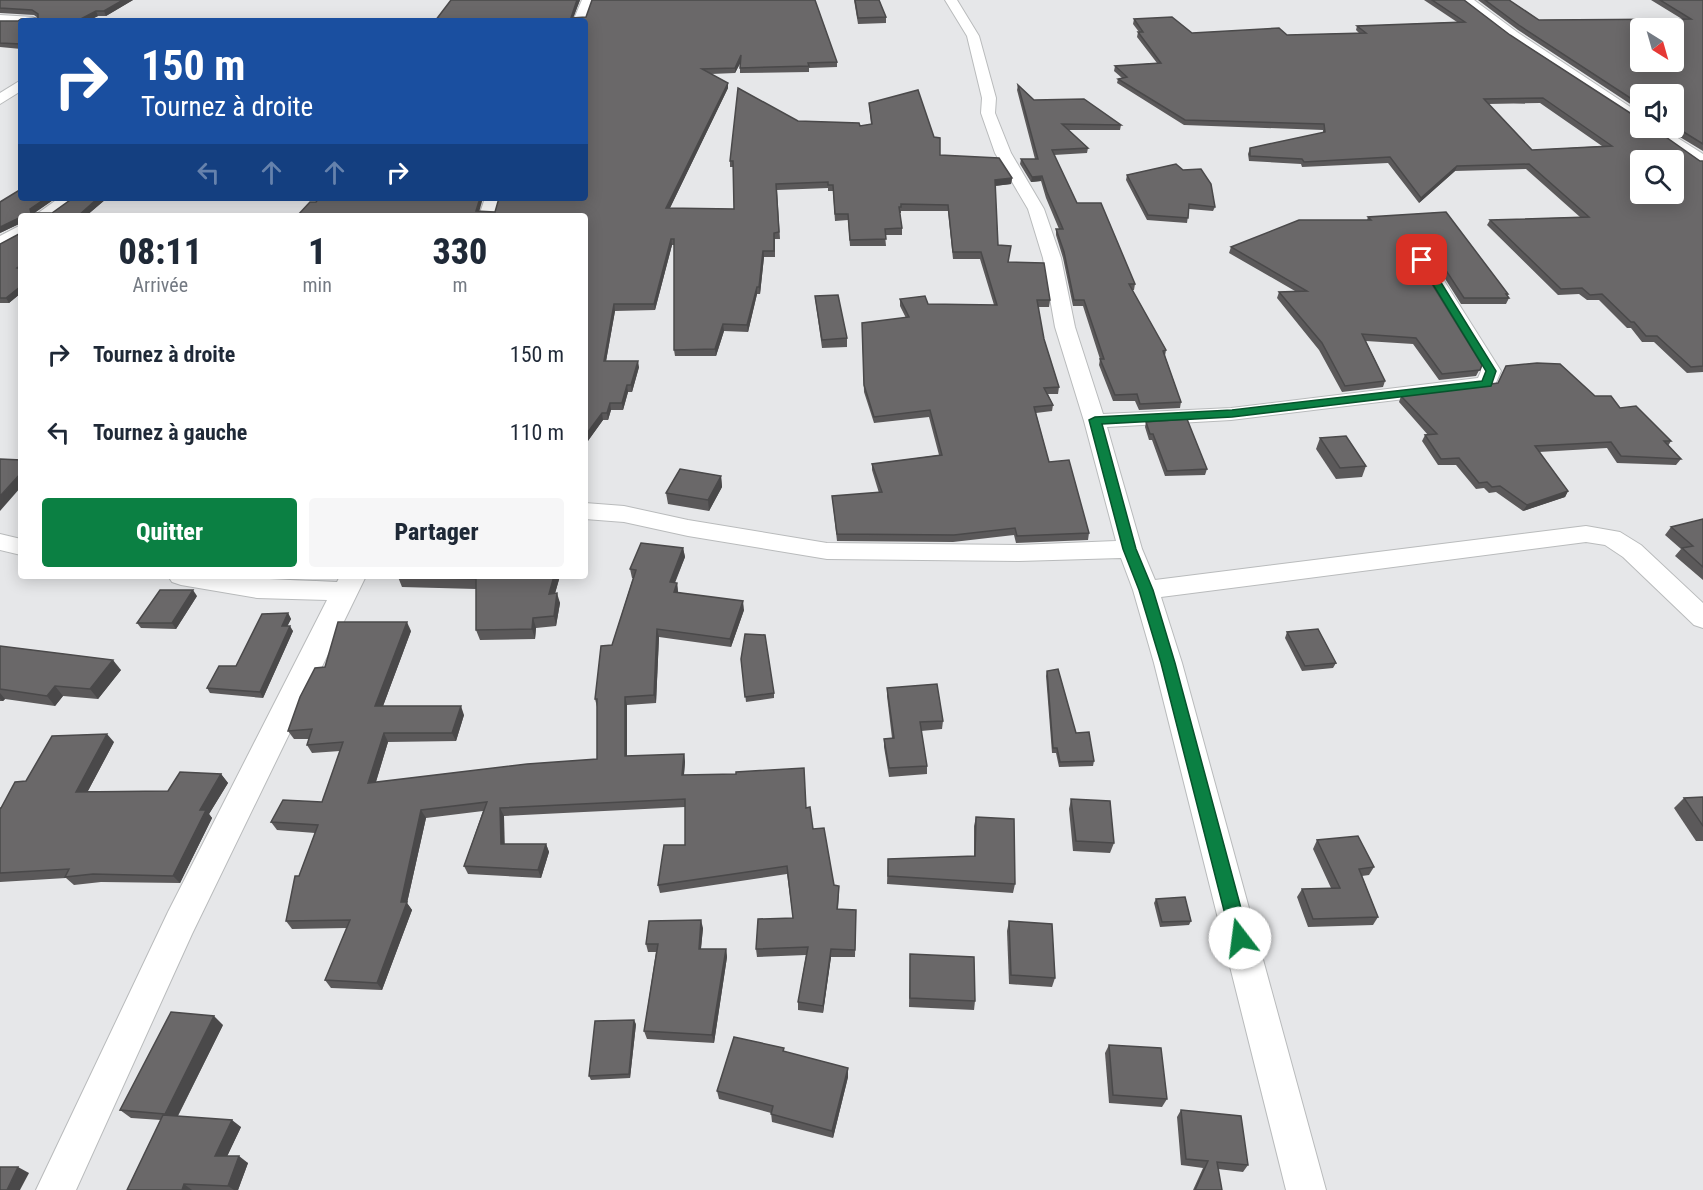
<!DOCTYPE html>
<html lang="fr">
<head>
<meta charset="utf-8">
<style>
  body { margin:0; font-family:"Roboto Condensed",sans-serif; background:#f6f6f7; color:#1f2937; height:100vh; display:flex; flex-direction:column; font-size:22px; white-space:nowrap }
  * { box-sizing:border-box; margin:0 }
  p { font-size:20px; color:#747a83 }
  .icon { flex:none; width:33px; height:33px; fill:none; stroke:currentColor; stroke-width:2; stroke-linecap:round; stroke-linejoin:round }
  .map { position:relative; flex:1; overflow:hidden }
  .drawer { position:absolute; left:18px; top:213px; width:570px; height:366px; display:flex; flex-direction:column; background:#fff; border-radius:6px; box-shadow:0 3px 15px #0003 }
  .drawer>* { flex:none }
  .banner { position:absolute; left:18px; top:18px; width:570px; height:183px; border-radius:6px; box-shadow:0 3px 15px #0003; background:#1a4fa0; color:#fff; overflow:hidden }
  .needle { width:39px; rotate:143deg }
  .buttons { position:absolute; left:1630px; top:18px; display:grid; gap:12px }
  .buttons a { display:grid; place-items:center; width:54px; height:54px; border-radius:6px; background:#fff; box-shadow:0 3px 15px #0003; font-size:30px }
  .pin { position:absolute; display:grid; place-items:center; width:51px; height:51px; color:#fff; margin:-26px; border-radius:12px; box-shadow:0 3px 9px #0006 }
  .me { position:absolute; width:66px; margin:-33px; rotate:345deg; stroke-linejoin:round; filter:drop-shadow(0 0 4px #0008) }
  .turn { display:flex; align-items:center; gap:21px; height:126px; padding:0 24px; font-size:27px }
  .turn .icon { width:78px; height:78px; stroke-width:2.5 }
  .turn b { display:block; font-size:42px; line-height:51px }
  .lanes { display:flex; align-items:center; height:57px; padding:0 24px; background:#0003; justify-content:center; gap:30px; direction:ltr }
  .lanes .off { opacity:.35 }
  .eta { display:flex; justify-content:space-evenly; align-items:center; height:102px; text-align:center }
  .eta b { font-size:36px; font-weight:800; line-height:42px }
  .cta { display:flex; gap:12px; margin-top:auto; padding:12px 24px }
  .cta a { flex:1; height:69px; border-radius:6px; background:#0b8043; color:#fff; font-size:24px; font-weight:800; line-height:69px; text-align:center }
  .cta a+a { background:#f6f6f7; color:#1f2937 }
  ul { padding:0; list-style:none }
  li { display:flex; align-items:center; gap:18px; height:78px; padding:0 24px }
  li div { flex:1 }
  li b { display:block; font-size:22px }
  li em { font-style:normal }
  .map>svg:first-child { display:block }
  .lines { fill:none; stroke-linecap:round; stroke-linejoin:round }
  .minor-casing { stroke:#b9bbbc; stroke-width:2 }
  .minor { fill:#fff; fill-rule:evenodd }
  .wall { fill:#5b595a; fill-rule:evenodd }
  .shaded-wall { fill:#4a494a }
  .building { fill:#6a6869; stroke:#4a494a; stroke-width:1.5; fill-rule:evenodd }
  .route { fill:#0b8043; stroke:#07532c; stroke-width:1.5 }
</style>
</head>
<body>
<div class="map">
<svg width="1703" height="1190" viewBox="0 0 1703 1190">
  <rect width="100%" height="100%" fill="#e6e7e9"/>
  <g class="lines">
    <g class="minor-casing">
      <g id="minor">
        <polygon points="582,0 594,0 585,21 573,21"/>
        <polygon points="945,0 957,0 979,36 996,98 995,113 1011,153 1044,209 1061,258 1075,327 1103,414 1231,408 1478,378 1481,371 1413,260 1416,256 1428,256 1431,260 1501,371 1494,387 1487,389 1231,420 1107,427 1142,549 1155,580 1586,526 1620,532 1641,545 1703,603 1703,628 1694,625 1623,557 1605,545 1586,542 1161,597 1182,663 1326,1190 1286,1190 1154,663 1133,590 1121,558 1019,561 827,559 688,536 624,522 585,519 585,503 624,506 688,520 827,543 1019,545 1116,541 1084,421 1055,327 1043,258 1028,209 995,153 981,113 982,98 967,36"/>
        <polygon points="1460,0 1474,0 1517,32 1641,114 1641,124 1509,38"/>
        <polygon points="0,15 33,17 39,21 21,21 21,24 0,23"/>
        <polygon points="21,80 21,91 0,104 0,93"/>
        <polygon points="1646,128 1662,128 1703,154 1703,166 1698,164"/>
        <polygon points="59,198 78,198 53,216 34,216"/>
        <polygon points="485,198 501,198 495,216 479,216"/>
        <polygon points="21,225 21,237 0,248 0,236"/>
        <polygon points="0,534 21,539 21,555 0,550"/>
        <path d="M168,576C225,576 280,580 337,582L340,576H366L192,934L76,1190H36L168,912L327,600L257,598L181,585L172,582Z"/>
      </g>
    </g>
    <use href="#minor" class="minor"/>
  </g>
  <g class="wall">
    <polygon points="0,0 133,0 106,16 98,16 88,21 21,21 21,49 0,47 0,21 18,21 21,19 38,18 34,15 0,13"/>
    <polygon points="580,0 573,18 837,62 837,67 809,68 809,72 740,73 740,63 735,73 711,74 728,83 728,88 670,208 734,209 733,167 730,167 730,161 798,121 860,126 871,124 869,103 940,155 1012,178 1011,184 995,186 998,245 1008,262 1050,300 1049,307 1038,307 1044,339 1059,387 1058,394 1048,394 1053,405 1052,411 1036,413 1049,462 1089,533 1088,540 1016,543 1014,535 953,542 837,541 832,496 879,493 872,470 872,464 939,455 929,417 874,423 864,392 862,323 906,318 900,306 900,299 928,304 994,305 980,259 953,259 948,211 901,211 901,213 900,213 902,228 902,235 885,235 886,246 850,246 848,220 835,221 833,191 828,191 828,188 777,190 780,239 775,239 775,257 764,257 760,294 757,294 748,332 724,331 716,356 675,356 674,350 674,245 672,245 655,310 615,311 606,361 639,367 632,392 628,392 623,410 611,410 608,420 603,420 585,445 585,216 479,211 495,212 585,198 435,21"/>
    <polygon points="854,0 879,0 886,17 886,23 858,24"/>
    <path d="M1424,0H1464L1510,35L1700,161H1703V372L1687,373L1654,342H1642L1631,328H1627L1599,300H1587L1579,294L1558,295L1487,225L1490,220L1580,217L1526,169L1455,171L1419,203L1388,163L1302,167L1301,164L1249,161L1248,154L1250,148L1323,133V130L1184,125L1117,83L1118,79L1122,78L1114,71L1115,66L1157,63L1137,37L1138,32H1139L1133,24L1134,19L1192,33L1287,35L1359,33L1356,30L1357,26L1457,22ZM1540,103L1602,146L1532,150L1488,104Z"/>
    <polygon points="1478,0 1509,0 1539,20 1682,19 1651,0 1703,0 1703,151 1665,128 1674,128 1674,94 1641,94 1641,111 1518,30"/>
    <polygon points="1018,85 1034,100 1121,125 1120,130 1068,130 1088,148 1087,153 1054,155 1077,203 1135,284 1134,290 1132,290 1166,350 1165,356 1181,402 1180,408 1139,410 1135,401 1113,401 1099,365 1100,359 1083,306 1073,306 1063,258 1056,235 1056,229 1059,229 1046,198 1041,181 1031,182 1020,164 1021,159 1035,159 1017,90"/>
    <polygon points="1127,175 1215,207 1213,211 1189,209 1187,223 1147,220 1126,180"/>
    <polygon points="21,198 56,198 34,213 52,213 106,199 86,216 21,216 21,293 9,303 0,303 0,244 19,234 19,224 0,233"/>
    <polygon points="1446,212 1508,294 1507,296 1509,298 1506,304 1461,304 1430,255 1414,255 1482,365 1476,376 1439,380 1413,344 1366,341 1385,381 1383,387 1342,392 1319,350 1277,298 1279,292 1295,291 1229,253 1231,247 1367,220 1368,217"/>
    <polygon points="815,296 847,338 847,347 822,348 816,305"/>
    <polygon points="1401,396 1595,396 1620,408 1671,441 1668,446 1681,459 1676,465 1617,463 1607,448 1539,452 1568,491 1565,497 1523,511 1496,492 1489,493 1484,488 1476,489 1456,465 1438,465 1422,441 1425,435 1428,435 1399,402"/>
    <polygon points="1146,422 1207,469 1205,475 1165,476 1152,440 1149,440 1145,427"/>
    <polygon points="1320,438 1366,466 1362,477 1336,479 1316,449"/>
    <polygon points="721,476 722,487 709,511 668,504 666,493"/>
    <polygon points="1703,519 1703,580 1675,556 1681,549 1665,535 1671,527"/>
    <polygon points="683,548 685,557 675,583 677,583 678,592 744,610 731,647 659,637 656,703 627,705 627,756 684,754 685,762 684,775 806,808 834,885 839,894 838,909 856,910 855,957 831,957 823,1013 798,1010 798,1002 806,955 757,957 756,949 793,918 787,874 660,893 658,885 685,845 685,807 504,816 504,844 546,844 549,852 541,878 468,874 464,866 483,811 426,818 407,903 412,910 382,990 331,988 325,980 347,928 292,929 286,921 299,876 315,833 277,830 271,822 322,802 340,751 312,753 307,745 309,739 294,739 288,731 325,667 411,631 383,706 464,715 456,741 388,742 376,782 597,759 597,707 595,699 633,578 632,578 630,569"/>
    <polygon points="398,576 560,576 555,593 560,603 556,626 536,628 535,639 480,640 476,630 476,589 402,587 398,577"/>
    <polygon points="197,596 176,629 141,628 137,623"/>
    <polygon points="288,613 291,619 287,626 293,631 263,698 210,693 207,688 236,666"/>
    <polygon points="1287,632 1336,663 1333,668 1302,671 1285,638"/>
    <polygon points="0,646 121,670 98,699 63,696 55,706 5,699 3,701 0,701"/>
    <polygon points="741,659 774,693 774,698 746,702"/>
    <polygon points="1047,671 1076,733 1094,761 1093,766 1059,767 1056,753 1052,753 1046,676"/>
    <polygon points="887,688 943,721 942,729 921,731 927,766 927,774 889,777 884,747 884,739 892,738 887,696"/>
    <polygon points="114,742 88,791 168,791 221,774 228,783 209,814 212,818 180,883 101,882 74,885 66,878 0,882 0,808 1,808 26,781"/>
    <polygon points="1703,797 1703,841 1696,841 1674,808 1684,798"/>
    <polygon points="1071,799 1114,843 1110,853 1073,851 1069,809"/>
    <polygon points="976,817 1015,884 1013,893 887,884 888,859 974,856 974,826"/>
    <polygon points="1317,840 1374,867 1369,875 1362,876 1378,917 1373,925 1308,927 1297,897 1302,889 1331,888 1313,849"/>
    <polygon points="1156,899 1191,921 1189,925 1160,927 1154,903"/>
    <polygon points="1009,921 1055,978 1052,987 1009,984 1007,931"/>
    <polygon points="703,928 701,949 726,949 727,957 714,1043 647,1039 644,1031 656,952 648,952 646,944"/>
    <polygon points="910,954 975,1001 974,1010 909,1007"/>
    <polygon points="636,1024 630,1078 591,1080 589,1076"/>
    <polygon points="223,1025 178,1116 241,1127 227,1156 248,1163 238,1190 127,1190 161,1120 131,1118 120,1110"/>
    <polygon points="1109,1045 1167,1099 1162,1107 1109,1103 1105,1053"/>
    <polygon points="784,1052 848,1077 833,1138 772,1122 771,1113 719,1099 717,1091"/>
    <polygon points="1181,1110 1248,1165 1243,1172 1218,1169 1222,1190 1193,1190 1203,1168 1181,1165 1177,1117"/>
  </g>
  <g class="shaded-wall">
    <polygon points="123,0 133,0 106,16 104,11"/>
    <polygon points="577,0 580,0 572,21 571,18"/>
    <polygon points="96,11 98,16 88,21 77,21"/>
    <polygon points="741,55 742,60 735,73 735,68"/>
    <polygon points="728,83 728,88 667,214 666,208"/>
    <polygon points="1457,166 1455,171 1419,203 1421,198"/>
    <polygon points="1042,176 1041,181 1031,182 1032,177"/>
    <polygon points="1012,178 1011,184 994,186 995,180"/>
    <polygon points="46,198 56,198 33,214 33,216 30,209"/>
    <polygon points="98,198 106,199 86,216 78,216"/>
    <polygon points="480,198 483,198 478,216 476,211"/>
    <polygon points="19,218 21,223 0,233 0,227"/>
    <polygon points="671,239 672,245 655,310 654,304"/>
    <polygon points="763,251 764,257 760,294 759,287"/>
    <polygon points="21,286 21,293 9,303 6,298"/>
    <polygon points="757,287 757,294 748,332 747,325"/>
    <polygon points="614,304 615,311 605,367 604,361"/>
    <polygon points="723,324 724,331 716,356 715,349"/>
    <polygon points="638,361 639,367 632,392 631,385"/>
    <polygon points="627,385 628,392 623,410 622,403"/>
    <polygon points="610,403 611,410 608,420 607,413"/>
    <polygon points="602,413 603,420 585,445 585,436"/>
    <polygon points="21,473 21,487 0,511 0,496"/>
    <polygon points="721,476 722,487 709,511 708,500"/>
    <polygon points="1568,491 1565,497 1523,511 1527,505"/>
    <polygon points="683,548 685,557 671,591 670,582"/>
    <polygon points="554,576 560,576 552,604 549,594"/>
    <polygon points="677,583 678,592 675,601 674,592"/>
    <polygon points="193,590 197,596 176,629 172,623"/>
    <polygon points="557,593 560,603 556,626 554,616"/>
    <polygon points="743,601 744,610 731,647 730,639"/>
    <polygon points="288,613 291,619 285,631 282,626"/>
    <polygon points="533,618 536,628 535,639 532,629"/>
    <polygon points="407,622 411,631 380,714 375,706"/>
    <polygon points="290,626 293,631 263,698 260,692"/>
    <polygon points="657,629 659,637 656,703 654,695"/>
    <polygon points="113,660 121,670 98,699 90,689"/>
    <polygon points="55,686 63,696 55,706 47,696"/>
    <polygon points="0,693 5,699 3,701 0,699"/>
    <polygon points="625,697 627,705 627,764 625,756"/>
    <polygon points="461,706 464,715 456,741 452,733"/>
    <polygon points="384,733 388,742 373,791 368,783"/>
    <polygon points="107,734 114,742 83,800 76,792"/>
    <polygon points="684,754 685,762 683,784 682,775"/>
    <polygon points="221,774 228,783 209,814 212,818 180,883 173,876 200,810"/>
    <polygon points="500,808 504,816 505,852 501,844"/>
    <polygon points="421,810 426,818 407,903 412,910 382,990 377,983 401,902"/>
    <polygon points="546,844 549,852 541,878 538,870"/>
    <polygon points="701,920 703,928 700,957 699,949"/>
    <polygon points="726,949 727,957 714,1043 712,1035"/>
    <polygon points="831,949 831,957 823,1013 823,1006"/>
    <polygon points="214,1016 223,1025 175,1121 165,1114"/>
    <polygon points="634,1020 636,1024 630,1078 629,1074"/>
    <polygon points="848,1068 848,1077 833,1138 832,1131"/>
    <polygon points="232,1120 241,1127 224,1163 215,1156"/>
    <polygon points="239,1156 248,1163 238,1190 234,1190 228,1186"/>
    <polygon points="18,1167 29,1173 20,1190 7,1190"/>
    <polygon points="184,1184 192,1190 182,1190"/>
  </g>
  <g class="building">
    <polygon points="0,0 123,0 104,11 96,11 77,21 21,21 21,44 0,43 0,21 18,21 21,19 38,18 38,14 32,10 0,8"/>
    <polygon points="451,0 577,0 571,18 586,17 592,0 815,0 837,62 808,63 809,66 740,68 741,55 735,68 702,69 728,83 666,208 734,209 733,161 730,161 738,88 798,121 859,123 860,126 872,124 869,103 918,90 934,137 940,138 940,155 999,158 1012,178 995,180 998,245 1011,246 1008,262 1044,263 1050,300 1037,300 1044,339 1059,387 1044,388 1053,405 1034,407 1049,462 1069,460 1089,533 1017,536 1015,528 954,535 837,534 832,496 882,492 872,464 942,455 930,410 874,417 864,385 862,323 909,317 900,299 925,296 928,304 997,305 981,252 953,252 948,205 901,204 901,207 899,207 902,228 885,229 886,239 850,240 848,214 835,214 833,185 828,185 828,182 776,184 779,232 774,233 774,251 763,251 759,287 757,287 747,325 723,324 715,349 674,350 674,239 671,239 654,304 614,304 604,361 638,361 631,385 627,385 622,403 610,403 607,413 602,413 585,436 585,216 297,216 310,202 316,202 319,198 480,198 476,211 495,212 499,198 585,198 585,21 435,21"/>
    <polygon points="855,0 879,0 886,17 858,18"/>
    <path d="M1432,0H1464L1510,35L1641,120V128H1653L1700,161H1703V366L1691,367L1657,336H1646L1634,322H1631L1602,294L1590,295L1582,288L1561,289L1490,220L1589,217L1529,164L1457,166L1421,198L1390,157L1304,162L1302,159L1250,156V148L1325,132L1324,124L1185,120L1118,79L1127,77L1115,66L1161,63L1138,32H1143L1134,19L1172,17L1192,33L1279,28L1287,35L1366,33L1357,26L1465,22ZM1543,98L1612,146L1532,150L1484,99ZM1641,160H1674V194H1641Z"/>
    <path d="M1485,0H1509L1539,20L1691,19L1660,0H1703V144L1674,126V94H1641V105L1520,26ZM1641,28H1674V62H1641Z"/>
    <polygon points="1018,85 1034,100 1084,99 1121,125 1062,124 1088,148 1052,150 1077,203 1101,203 1135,284 1129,284 1166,350 1163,351 1181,402 1140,404 1137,394 1115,395 1100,359 1104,359 1084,300 1074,300 1064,252 1056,229 1063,229 1047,192 1042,176 1032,177 1021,159 1038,159"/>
    <polygon points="1176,164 1183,170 1201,169 1211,184 1215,207 1189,204 1188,218 1148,215 1127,175"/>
    <polygon points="21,189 21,198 46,198 30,209 31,213 52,213 73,198 98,198 78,216 21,216 21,265 17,268 21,269 21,286 6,298 0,298 0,244 19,234 19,218 0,227 0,202"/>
    <polygon points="1446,212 1508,294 1506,294 1509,298 1464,298 1432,249 1417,249 1414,255 1482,365 1480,370 1442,374 1416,338 1362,334 1385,381 1345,386 1322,343 1279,292 1307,291 1231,247 1299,220 1371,220 1368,217"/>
    <polygon points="838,295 847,338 822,340 815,296"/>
    <polygon points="1537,363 1560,364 1595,396 1611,396 1620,408 1636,406 1671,441 1664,441 1681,459 1621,456 1611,442 1535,446 1568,491 1527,505 1500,486 1492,487 1487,482 1479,483 1459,458 1441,459 1425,435 1437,434 1401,396 1498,383 1506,366"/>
    <polygon points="1187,419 1207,469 1167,471 1153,434 1150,434 1146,422"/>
    <polygon points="1346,436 1366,466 1340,468 1320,438"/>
    <polygon points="0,459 21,460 21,473 0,496"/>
    <polygon points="680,469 721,476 708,500 666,493"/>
    <polygon points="1703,519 1703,567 1682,548 1693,546 1671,527"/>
    <polygon points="641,543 683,548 670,582 677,583 674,592 743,601 730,639 657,629 654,695 625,697 625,756 684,754 682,775 736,774 736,772 804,768 806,808 810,807 813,829 824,828 834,885 839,886 837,909 856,910 855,950 831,949 823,1006 798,1002 808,947 756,949 758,919 793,918 787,866 658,885 664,845 685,845 685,799 500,808 501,844 546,844 538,870 464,866 487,802 421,810 401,902 407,902 377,983 325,980 350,920 286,921 295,876 299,876 318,825 271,822 283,800 322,802 343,742 307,745 312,729 288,731 300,697 315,668 325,667 338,622 407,622 375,706 461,706 452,733 384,733 368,783 527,764 597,759 597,699 595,699 601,646 612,645 636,570 630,569"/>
    <polygon points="398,576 554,576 549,594 557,593 554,616 533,618 532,629 476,630 476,579 398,577"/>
    <polygon points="160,590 193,590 172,623 137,623"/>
    <polygon points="288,613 282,626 290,626 260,692 207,688 219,666 236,666 262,614"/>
    <polygon points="1318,629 1336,663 1305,666 1287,632"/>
    <polygon points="745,634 765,635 774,693 745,697 741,659"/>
    <polygon points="0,646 8,647 113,660 90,689 55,686 47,696 0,689"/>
    <polygon points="1058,669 1076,733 1089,732 1094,761 1060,762 1057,748 1053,748 1047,671"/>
    <polygon points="937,684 943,721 920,722 927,766 889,768 884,739 894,738 887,688"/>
    <polygon points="107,734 76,792 168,791 180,772 221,774 200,810 206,810 173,876 93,874 65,877 69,869 0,873 0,808 1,808 15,782 26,781 52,736"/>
    <polygon points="1703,797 1703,826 1684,798"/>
    <polygon points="1071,799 1110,801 1114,843 1076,841"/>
    <polygon points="976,817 1014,819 1015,884 888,876 888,859 975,856"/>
    <polygon points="1358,836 1374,867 1359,869 1378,917 1313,919 1302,889 1340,888 1317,840"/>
    <polygon points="1185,897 1191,921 1162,922 1156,899"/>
    <polygon points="701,920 699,949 726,949 712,1035 644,1031 658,944 646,944 649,921"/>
    <polygon points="1009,921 1052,924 1055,978 1011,975"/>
    <polygon points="910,954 974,957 975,1001 910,998"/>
    <polygon points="171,1012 214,1016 165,1114 120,1110"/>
    <polygon points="634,1020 629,1074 589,1076 595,1021"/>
    <polygon points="734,1037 784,1048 783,1051 848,1068 832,1131 771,1114 773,1106 717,1091"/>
    <polygon points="1109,1045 1161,1048 1167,1099 1113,1095"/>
    <polygon points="1181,1110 1241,1116 1248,1165 1217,1162 1222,1190 1195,1190 1208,1161 1186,1159"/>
    <polygon points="163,1115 232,1120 215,1156 239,1156 228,1186 184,1184 182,1190 127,1190"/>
    <polygon points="0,1167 18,1167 7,1190 0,1190"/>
  </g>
  <polygon class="route" points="1419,258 1427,260 1496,371 1491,386 1232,417 1102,424 1136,549 1153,590 1175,663 1249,938 1246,944 1240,947 1234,944 1231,938 1161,663 1139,590 1123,549 1089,420 1095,417 1232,410 1482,381 1486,371 1418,260"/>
</svg>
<div class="buttons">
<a><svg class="needle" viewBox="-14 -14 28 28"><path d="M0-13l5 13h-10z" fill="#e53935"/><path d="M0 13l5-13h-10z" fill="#747a83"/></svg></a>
<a><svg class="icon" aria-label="sound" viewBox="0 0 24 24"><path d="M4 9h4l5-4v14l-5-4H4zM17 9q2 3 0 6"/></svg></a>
<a><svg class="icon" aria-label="search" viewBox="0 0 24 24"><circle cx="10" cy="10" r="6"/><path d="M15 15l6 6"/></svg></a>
</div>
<div class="pin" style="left:1422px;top:260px;background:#d93025"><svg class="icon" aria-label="arrive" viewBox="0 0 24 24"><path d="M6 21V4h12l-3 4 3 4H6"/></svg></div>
<svg class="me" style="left:1240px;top:938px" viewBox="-20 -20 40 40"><circle r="19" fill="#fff"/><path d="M0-13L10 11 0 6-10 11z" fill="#0b8043"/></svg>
<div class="banner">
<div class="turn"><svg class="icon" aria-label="right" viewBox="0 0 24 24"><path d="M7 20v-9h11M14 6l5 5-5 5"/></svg><div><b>150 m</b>Tournez à droite</div></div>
<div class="lanes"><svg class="icon off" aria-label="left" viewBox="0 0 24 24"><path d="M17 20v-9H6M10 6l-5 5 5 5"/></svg><svg class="icon off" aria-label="ahead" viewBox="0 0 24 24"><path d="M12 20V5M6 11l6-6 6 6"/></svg><svg class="icon off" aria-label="ahead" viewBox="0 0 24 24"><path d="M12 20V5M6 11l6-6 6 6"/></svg><svg class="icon" aria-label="right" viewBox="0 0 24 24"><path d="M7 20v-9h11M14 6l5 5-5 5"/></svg></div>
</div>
<section class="drawer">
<div class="eta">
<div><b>08:11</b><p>Arrivée</p></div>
<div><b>1</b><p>min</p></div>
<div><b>330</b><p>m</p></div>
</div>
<ul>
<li><svg class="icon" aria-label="right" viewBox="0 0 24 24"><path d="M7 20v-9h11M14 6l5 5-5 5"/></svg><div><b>Tournez à droite</b></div><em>150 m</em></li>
<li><svg class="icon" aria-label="left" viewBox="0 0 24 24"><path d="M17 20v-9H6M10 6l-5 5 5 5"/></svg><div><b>Tournez à gauche</b></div><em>110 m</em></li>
</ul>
<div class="cta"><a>Quitter</a><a>Partager</a></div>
</section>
</div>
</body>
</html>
